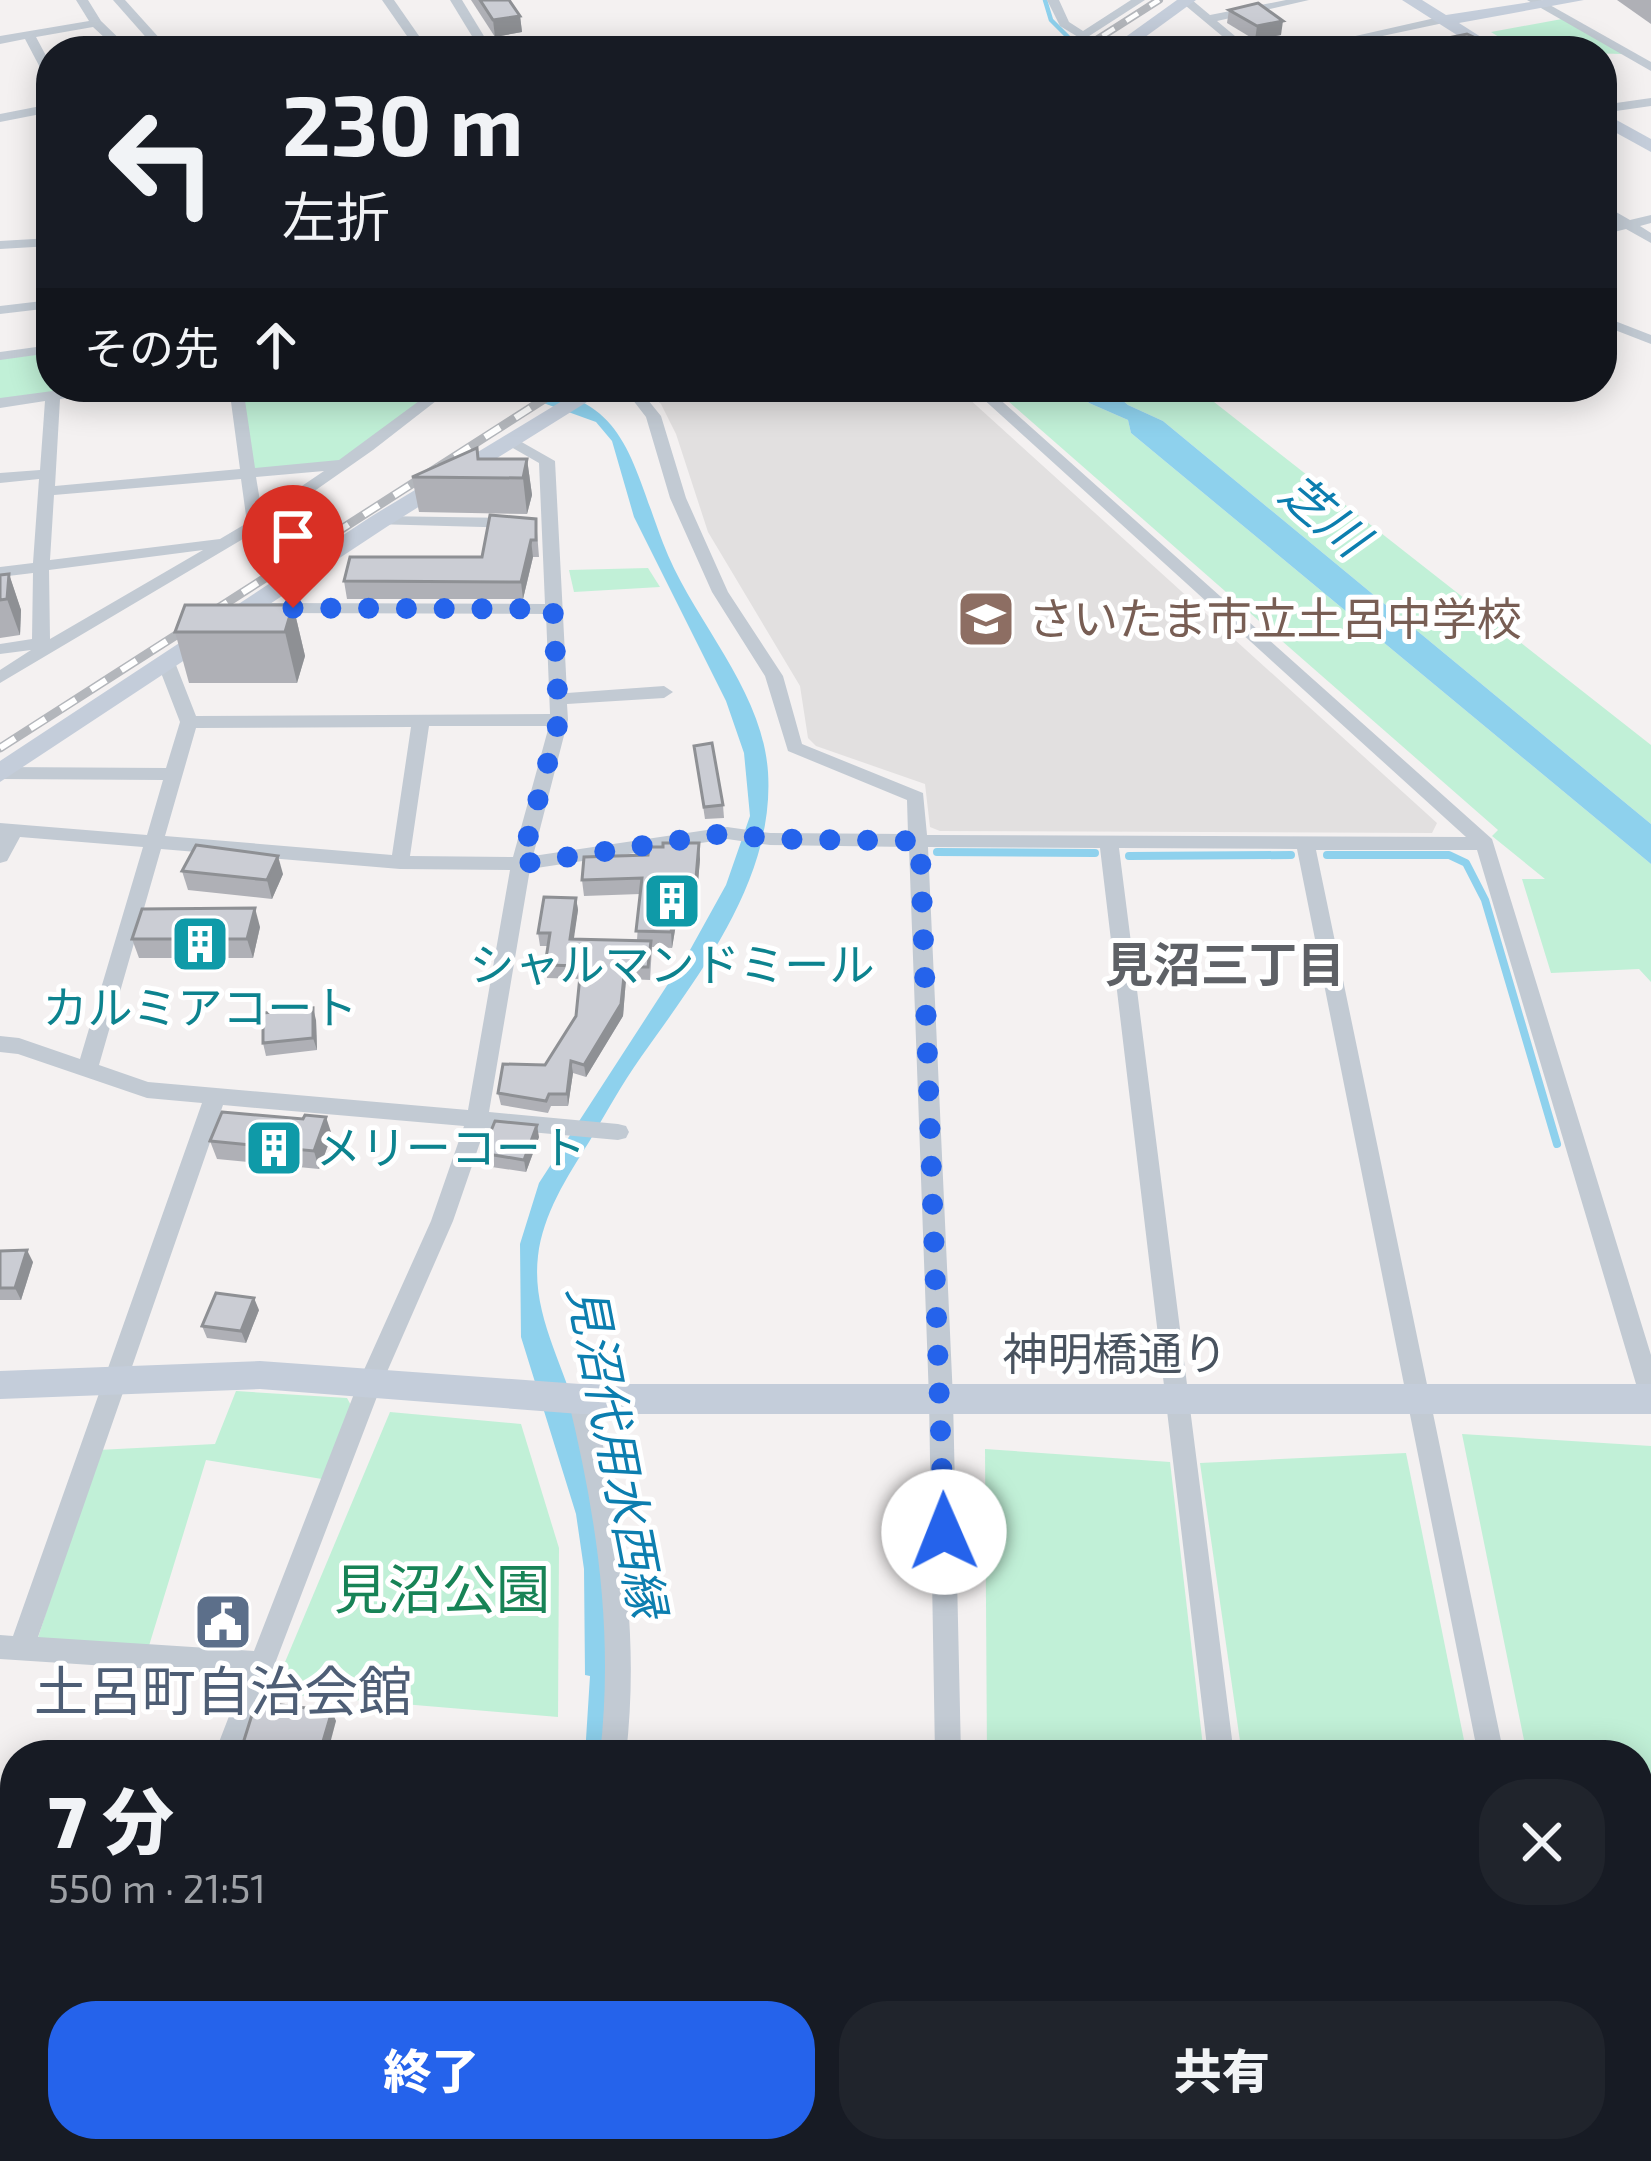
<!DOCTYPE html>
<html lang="ja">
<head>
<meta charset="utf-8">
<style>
  body { margin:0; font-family:"Exo 2","Noto Sans JP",sans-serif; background:#20242c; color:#f1f3f6; height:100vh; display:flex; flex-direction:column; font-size:45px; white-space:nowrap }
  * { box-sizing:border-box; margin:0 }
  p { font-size:39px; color:#9ea1a6 }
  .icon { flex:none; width:66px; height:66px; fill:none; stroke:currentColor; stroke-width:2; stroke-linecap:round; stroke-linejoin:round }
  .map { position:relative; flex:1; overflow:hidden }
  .drawer { position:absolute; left:0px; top:1740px; width:1653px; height:423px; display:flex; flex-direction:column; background:#171b24; border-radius:48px 48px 0 0; box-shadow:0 6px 30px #0003 }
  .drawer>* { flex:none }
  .top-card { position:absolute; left:36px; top:36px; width:1581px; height:366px; border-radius:48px; box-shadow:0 6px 30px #0003; background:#171b24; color:#f1f3f6; overflow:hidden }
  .pin { position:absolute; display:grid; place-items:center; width:102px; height:102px; color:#fff; margin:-123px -51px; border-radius:50% 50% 50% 0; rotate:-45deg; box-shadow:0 0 12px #0007 }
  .pin .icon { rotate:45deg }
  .me { position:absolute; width:132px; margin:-66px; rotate:359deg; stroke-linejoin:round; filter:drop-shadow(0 0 9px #0008) }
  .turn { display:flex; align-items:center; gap:42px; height:252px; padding:0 48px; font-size:54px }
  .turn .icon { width:156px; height:156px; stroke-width:2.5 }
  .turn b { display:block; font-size:84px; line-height:102px }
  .then { display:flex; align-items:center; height:114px; padding:0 48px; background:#0003; gap:24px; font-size:45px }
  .round { display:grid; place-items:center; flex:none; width:126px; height:126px; border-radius:48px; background:#20242c }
  .overview { display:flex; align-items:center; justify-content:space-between; height:204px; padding:0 48px }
  h1 { font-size:72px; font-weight:800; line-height:90px }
  .cta { display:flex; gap:24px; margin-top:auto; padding:24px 48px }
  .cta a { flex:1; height:138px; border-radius:48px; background:#2563eb; color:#fff; font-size:48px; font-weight:800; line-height:138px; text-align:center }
  .cta a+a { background:#20242c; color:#f1f3f6 }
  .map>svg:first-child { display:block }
  .education { fill:#e2e0e0 }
  .green { fill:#c1f0d7 }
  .water { fill:#8ed1ed }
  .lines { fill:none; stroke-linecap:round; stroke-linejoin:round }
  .stream-far1 { stroke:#8ed1ed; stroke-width:4.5 }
  .stream { stroke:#8ed1ed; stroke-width:8 }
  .street { fill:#c2cad3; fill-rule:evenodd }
  .secondary { fill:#c4cdda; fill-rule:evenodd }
  .rail-far1-casing { stroke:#b3b6bb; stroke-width:8 }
  .rail-casing { stroke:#b3b6bb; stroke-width:9 }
  .rail-far1 { stroke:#fff; stroke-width:4.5; stroke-dasharray:14; stroke-linecap:butt }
  .rail { stroke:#fff; stroke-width:6; stroke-dasharray:18; stroke-linecap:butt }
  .wall { fill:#afb0b6 }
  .shaded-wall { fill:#8e9094 }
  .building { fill:#cbcdd4; stroke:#8e9094; stroke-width:3 }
  .route { stroke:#2563eb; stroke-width:21; stroke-dasharray:0 37.8 }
  .labels { text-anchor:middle; stroke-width:10; stroke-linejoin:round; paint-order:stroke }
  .education-label { font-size:45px; fill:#785e54; stroke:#fff; text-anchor:start }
  .culture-label { font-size:45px; fill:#0d838f; stroke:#fff }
  .street-label { font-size:45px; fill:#49535f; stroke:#fff }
  .water-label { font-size:48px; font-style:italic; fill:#0c7eaf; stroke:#fff }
  .neighbourhood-label { font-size:48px; font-weight:bold; fill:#5e6166; stroke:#fff }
  .near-park-label { font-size:54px; fill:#178356; stroke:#fff }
  .near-service-label { font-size:54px; fill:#4e5e75; stroke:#fff }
</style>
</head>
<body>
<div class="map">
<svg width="1651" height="2161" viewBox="0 0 1651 2161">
  <rect width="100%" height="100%" fill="#f4f1f1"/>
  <polygon class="education" points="641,387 956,387 1437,823 1432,833 940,831 930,827 925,784 816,746 808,738 800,686 708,532 676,434 661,404"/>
  <g class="green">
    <polygon points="1562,19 1623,54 1508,51 1499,45 1507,42 1491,32"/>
    <polygon points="51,353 51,387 81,387 0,400 0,359"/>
    <polygon points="236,387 447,387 343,465 248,471"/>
    <polygon points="992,387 1075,387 1089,403 1128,420 1131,433 1651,864 1651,982 1639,969 1551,973 1522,879 1545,879 1492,836 1498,830"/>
    <polygon points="1108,387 1195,387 1651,745 1651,824 1163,421 1128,405"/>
    <polygon points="648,568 660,587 574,592 569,570"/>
    <polygon points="236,1391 347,1398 353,1409 322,1479 206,1460 148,1649 37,1641 98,1450 215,1444"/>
    <polygon points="390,1412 521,1424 559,1548 558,1717 272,1693"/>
    <polygon points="1462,1434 1651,1446 1651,2161 1609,2161 1607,2148 1638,2148 1638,1755 1527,1755"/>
    <polygon points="985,1449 1170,1462 1204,1755 987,1755"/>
    <polygon points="1406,1453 1467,1755 1242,1755 1200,1463"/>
    <polygon points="990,2148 1249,2148 1251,2161 990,2161"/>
    <polygon points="1298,2148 1545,2148 1548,2161 1300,2161"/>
  </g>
  <g class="water">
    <path d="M499,387C623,387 626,445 663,543C692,620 762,687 768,772C775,879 699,975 641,1057C622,1084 606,1113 589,1142C567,1177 543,1214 538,1256C531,1315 565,1366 579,1422C606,1532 607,1643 607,1755H585L590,1676L585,1675L584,1569L576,1514L521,1337L520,1244L539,1183L690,950L726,885L750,816L744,753L726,701L634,517L612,441L596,422Z"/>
    <polygon points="1075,387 1107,387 1128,405 1163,421 1651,824 1651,864 1131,433 1128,420 1089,403"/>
  </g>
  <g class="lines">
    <polyline class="stream-far1" points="1045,0 1051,20 1068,37"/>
    <g class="stream">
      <polyline points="937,852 1095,853"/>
      <polyline points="1327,855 1449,855 1466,863 1485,900 1557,1144"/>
      <polyline points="1129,856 1291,855"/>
    </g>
    <g class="street">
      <polygon points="76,0 88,0 101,21 132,51 119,51 93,27 36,37 51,65 51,81 45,77 25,39 0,44 0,36 89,21"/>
      <polygon points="113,0 125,0 171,51 158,51"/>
      <polygon points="382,0 394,0 426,46 424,49 416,49"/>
      <polygon points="450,0 462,0 493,51 481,51"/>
      <polygon points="1047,0 1059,0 1069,22 1083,31 1131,0 1145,0 1083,40 1060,26"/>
      <polygon points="1192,0 1210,15 1286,0 1309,0 1217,21 1253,51 1240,51 1180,1"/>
      <polygon points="1527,0 1541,0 1651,62 1651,71"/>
      <polygon points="1444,16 1448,18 1448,22 1312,51 1289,51"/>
      <polygon points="1651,98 1651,106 1602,113 1602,105"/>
      <polygon points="51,104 51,112 0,122 0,114"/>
      <polygon points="1602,204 1630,220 1651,215 1651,223 1640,226 1651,233 1651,243 1626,229 1602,235 1602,227 1617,223 1602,214"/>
      <polygon points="51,238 51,246 0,249 0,241"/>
      <polygon points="51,300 51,308 0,314 0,306"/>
      <polygon points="1602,316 1651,335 1651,344 1602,325"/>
      <polygon points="51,345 51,353 0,360 0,352"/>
      <path d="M83,387H122L115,391L60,399L55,486L240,469L229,387H243L255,468L339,460L438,387H454L373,450L263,527L0,683V670L31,650L0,654V644L32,639L33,573L0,577V567L33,563L39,479L0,483V473L40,470L45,401L0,408V398ZM324,471L262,513L256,477ZM241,479L247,523L220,539L50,560L54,495ZM203,550L50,639L49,570Z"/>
      <path d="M615,387L639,389L661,416L686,498L728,592L783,676L802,744L923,793L927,835L1466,837L970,387H986L1492,839L1651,1355V1404L1643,1401L1639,1394L1477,850H1316L1504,1755H1478L1297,849L1119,848L1234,1755H1208L1100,848L928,847L953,1399L961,1755H935L929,1399L909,847L770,845L727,839L530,869L489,1112L618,1124L626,1126L629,1132L626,1138L618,1140L485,1128L453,1221L383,1381L240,1755H214L245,1675L0,1659V1635L13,1636L202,1103L147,1098L18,1054L0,1052V1036L19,1038L80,1059L143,847L20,837L7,861L0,863V823L147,835L163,780L1,779L0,767L166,768L180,722L158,665L167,660L176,665L196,716L550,714L546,614L268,613L260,608L268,603L545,604L539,463L506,444V438L511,436L555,461L567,693L664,686L673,692L664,698L567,704L568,720L533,856L727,827L770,833L908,834L907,800L788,751L765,676L712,592L670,498L646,417L629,395ZM429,726H549L513,857L410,856ZM411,727L392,855L165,836L196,728ZM161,849L400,869L510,870L468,1110L148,1082L99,1065ZM223,1105L464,1126L431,1221L359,1381L254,1651L38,1637Z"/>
      <polygon points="380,516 517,518 525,523 517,528 374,524 374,518"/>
      <path d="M580,1389L588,1392L592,1399C622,1518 640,1633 626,1755H600C614,1633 597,1518 568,1399L572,1392Z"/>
      <polygon points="13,1818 15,1861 10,1874 0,1878 0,1830 3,1822"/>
      <polygon points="45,2148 76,2148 71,2161 40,2161"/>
      <polygon points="307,2148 344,2148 337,2161 300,2161"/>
      <rect x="941" y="2148" width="30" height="13"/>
      <polygon points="1256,2148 1286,2148 1287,2161 1257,2161"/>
      <polygon points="1556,2148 1586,2148 1589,2161 1559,2161"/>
    </g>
    <g class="secondary">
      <polygon points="1177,0 1196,0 1126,51 1106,51"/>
      <polygon points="1402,0 1422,0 1446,15 1543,0 1584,0 1459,23 1503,51 1482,51"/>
      <polygon points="1602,112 1651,139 1651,152 1602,125"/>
      <polygon points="585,387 611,387 388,526 0,782 0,761 372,516"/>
      <polygon points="260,1361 580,1384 1651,1384 1651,1414 580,1414 260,1389 0,1399 0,1371"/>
    </g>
    <g class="rail-far1-casing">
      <polyline id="rail-far1" points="1079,51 1159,0"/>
    </g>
    <g class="rail-casing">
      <polyline id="rail" points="0,748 563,387"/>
    </g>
    <use href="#rail-far1" class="rail-far1"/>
    <use href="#rail" class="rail"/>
  </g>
  <g class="wall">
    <polygon points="471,0 509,0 520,16 522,32 495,37"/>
    <polygon points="1617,0 1651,0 1651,24"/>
    <polygon points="1229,10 1281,35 1255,40 1227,23"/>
    <polygon points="478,459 527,459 532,495 527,514 419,512 412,477"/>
    <polygon points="536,519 539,557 533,557 523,599 347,599 344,581 482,557"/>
    <polygon points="9,574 21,610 20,635 0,638 0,575"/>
    <polygon points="293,605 305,656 297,683 189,683 175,632"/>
    <polygon points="694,746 723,805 724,818 705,819"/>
    <polygon points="700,859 697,894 691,893 690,912 678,912 672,948 652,947 650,980 626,979 623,1016 586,1077 573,1073 568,1106 551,1106 548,1113 501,1105 498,1093 545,1065 576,1016 580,979 547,978 545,965 548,946 540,946 538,933 576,898 578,910 573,939 637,940 640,894 584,896 582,880"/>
    <polygon points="182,871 283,874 272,899 188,890"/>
    <polygon points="260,927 253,958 139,958 132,939"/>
    <polygon points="316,1020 317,1050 266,1056 263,1043"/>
    <polygon points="332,1135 319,1169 217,1159 210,1141"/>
    <polygon points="539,1137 526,1172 485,1166 482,1153"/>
    <polygon points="0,1251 33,1262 21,1300 0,1300"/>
    <polygon points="259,1310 246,1343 207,1338 202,1326"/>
    <polygon points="0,2074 15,2077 15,2130 0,2128"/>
    <polygon points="72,2148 197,2148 179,2161 92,2161 79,2158 71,2151"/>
  </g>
  <g class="shaded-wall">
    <polygon points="520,16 522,32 495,37 493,20"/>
    <polygon points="1283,21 1281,35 1255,40 1257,26"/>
    <polygon points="527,459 532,495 527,514 523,478"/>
    <polygon points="531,540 533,557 523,599 521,582"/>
    <polygon points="9,574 21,610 20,635 7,599"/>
    <polygon points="293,605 305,656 297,683 285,632"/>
    <polygon points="699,843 700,859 697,894 696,878"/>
    <polygon points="278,856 283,874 272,899 267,880"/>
    <polygon points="677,896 678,912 672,948 671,932"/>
    <polygon points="576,898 578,910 572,952 570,939"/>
    <polygon points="255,908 260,927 253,958 247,939"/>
    <polygon points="625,967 626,979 623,1016 586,1077 584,1065"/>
    <polygon points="313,1008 316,1020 317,1050 313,1038"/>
    <polygon points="571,1061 573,1073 568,1106 567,1094"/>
    <polygon points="326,1117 332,1135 319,1169 314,1151"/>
    <polygon points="537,1125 539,1137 526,1172 524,1160"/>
    <polygon points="27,1250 33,1262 21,1300 15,1288"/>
    <polygon points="254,1298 259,1310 246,1343 241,1331"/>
    <polygon points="332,1711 336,1721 327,1755 319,1755"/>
    <polygon points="180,2148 197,2148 179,2161 172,2161 168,2156"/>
  </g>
  <g class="building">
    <polygon points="480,0 509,0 520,16 493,20"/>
    <polygon points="1258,3 1283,21 1257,26 1229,10"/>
    <polygon points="1467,34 1504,51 1423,51 1414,45"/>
    <polygon points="477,448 478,459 527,459 523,478 412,477"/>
    <polygon points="490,515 536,519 536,540 531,540 521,582 344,581 350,557 482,557"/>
    <polygon points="9,574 7,599 0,600 0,575"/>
    <polygon points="185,605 293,605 285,632 175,632"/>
    <polygon points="712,743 723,805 704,807 694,746"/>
    <polygon points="663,843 699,843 696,878 690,877 689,896 677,896 671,932 636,931 642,878 582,880 584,857 648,855 649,847 663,847"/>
    <polygon points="196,845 278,856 267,880 182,871"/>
    <polygon points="544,897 576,898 570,939 651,941 648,967 625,967 621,1004 584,1065 571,1061 567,1094 549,1094 546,1101 498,1093 503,1064 545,1065 576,1016 581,966 545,965 550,933 538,933"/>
    <polygon points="255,908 247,939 132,939 142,909"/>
    <polygon points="313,1008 313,1038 263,1043 263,1013"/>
    <polygon points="222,1112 303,1119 305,1115 326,1117 314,1151 210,1141"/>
    <polygon points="495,1121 537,1125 524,1160 482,1153"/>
    <polygon points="27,1250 15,1288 0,1288 0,1251"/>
    <polygon points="216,1293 254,1298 241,1331 202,1326"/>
    <polygon points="256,1702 332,1711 319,1755 240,1753"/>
    <polygon points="0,2074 15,2077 15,2124 0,2121"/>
    <polygon points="72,2148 180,2148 168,2156 160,2154 157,2161 121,2161 71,2151"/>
  </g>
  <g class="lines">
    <polyline class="route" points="293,608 553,609 559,720 521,864 727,833 770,839 920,841 944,1532"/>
  </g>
  <defs>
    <g id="school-square" transform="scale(3)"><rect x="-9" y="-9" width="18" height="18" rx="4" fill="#8d6e63" stroke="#fff"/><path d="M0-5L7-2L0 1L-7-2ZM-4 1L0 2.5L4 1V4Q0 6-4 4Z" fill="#fff"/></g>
    <g id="building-square" transform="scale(3)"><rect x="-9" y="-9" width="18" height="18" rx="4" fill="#0f9aa8" stroke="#fff"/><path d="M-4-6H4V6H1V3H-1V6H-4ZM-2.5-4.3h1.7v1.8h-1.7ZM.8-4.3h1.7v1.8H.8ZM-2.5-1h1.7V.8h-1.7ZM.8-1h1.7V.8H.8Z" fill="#fff"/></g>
    <g id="civic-square" transform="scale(3)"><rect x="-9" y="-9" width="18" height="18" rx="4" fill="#5c6f8a" stroke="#fff"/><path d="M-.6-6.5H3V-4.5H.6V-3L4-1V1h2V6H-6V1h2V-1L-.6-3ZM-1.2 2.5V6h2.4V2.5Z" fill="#fff"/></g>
  </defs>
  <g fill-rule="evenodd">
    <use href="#school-square" x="986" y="619"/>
    <use href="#building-square" x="672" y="901"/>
    <use href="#building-square" x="200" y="944"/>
    <use href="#building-square" x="274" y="1148"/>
    <use href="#civic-square" x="223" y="1622"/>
  </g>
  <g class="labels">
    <g class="education-label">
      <text x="1028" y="635">さいたま市立土呂中学校</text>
    </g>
    <g class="culture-label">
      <text x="672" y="981">シャルマンドミール</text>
      <text x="200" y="1024">カルミアコート</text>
      <text x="316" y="1164" text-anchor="start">メリーコート</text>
    </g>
    <g class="street-label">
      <text x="1115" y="1370">神明橋通り</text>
    </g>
    <g class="water-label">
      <text transform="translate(1324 515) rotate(40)" y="17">芝川</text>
      <text transform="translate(617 1451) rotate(79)" y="17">見沼代用水西縁</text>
    </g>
    <g class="neighbourhood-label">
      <text x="1225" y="982">見沼三丁目</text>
    </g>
    <g class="near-park-label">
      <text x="442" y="1609">見沼公園</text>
    </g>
    <g class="near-service-label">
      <text x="223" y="1711">土呂町自治会館</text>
    </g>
  </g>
</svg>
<div class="pin" style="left:293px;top:608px;background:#d93025"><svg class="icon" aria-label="arrive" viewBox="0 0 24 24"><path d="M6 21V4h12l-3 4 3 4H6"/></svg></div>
<svg class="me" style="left:944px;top:1532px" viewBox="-20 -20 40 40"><circle r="19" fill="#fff"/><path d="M0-13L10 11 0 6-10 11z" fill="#2563eb"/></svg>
<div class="top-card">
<div class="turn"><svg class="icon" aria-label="left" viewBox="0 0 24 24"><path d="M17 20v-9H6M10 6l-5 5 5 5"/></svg><div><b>230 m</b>左折</div></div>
<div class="then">その先<svg class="icon" aria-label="ahead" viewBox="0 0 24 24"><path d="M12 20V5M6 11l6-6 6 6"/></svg></div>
</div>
<section class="drawer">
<div class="overview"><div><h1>7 分</h1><p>550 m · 21:51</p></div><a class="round"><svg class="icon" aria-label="close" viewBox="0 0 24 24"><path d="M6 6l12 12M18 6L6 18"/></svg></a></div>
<div class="cta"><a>終了</a><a>共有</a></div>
</section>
</div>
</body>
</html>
